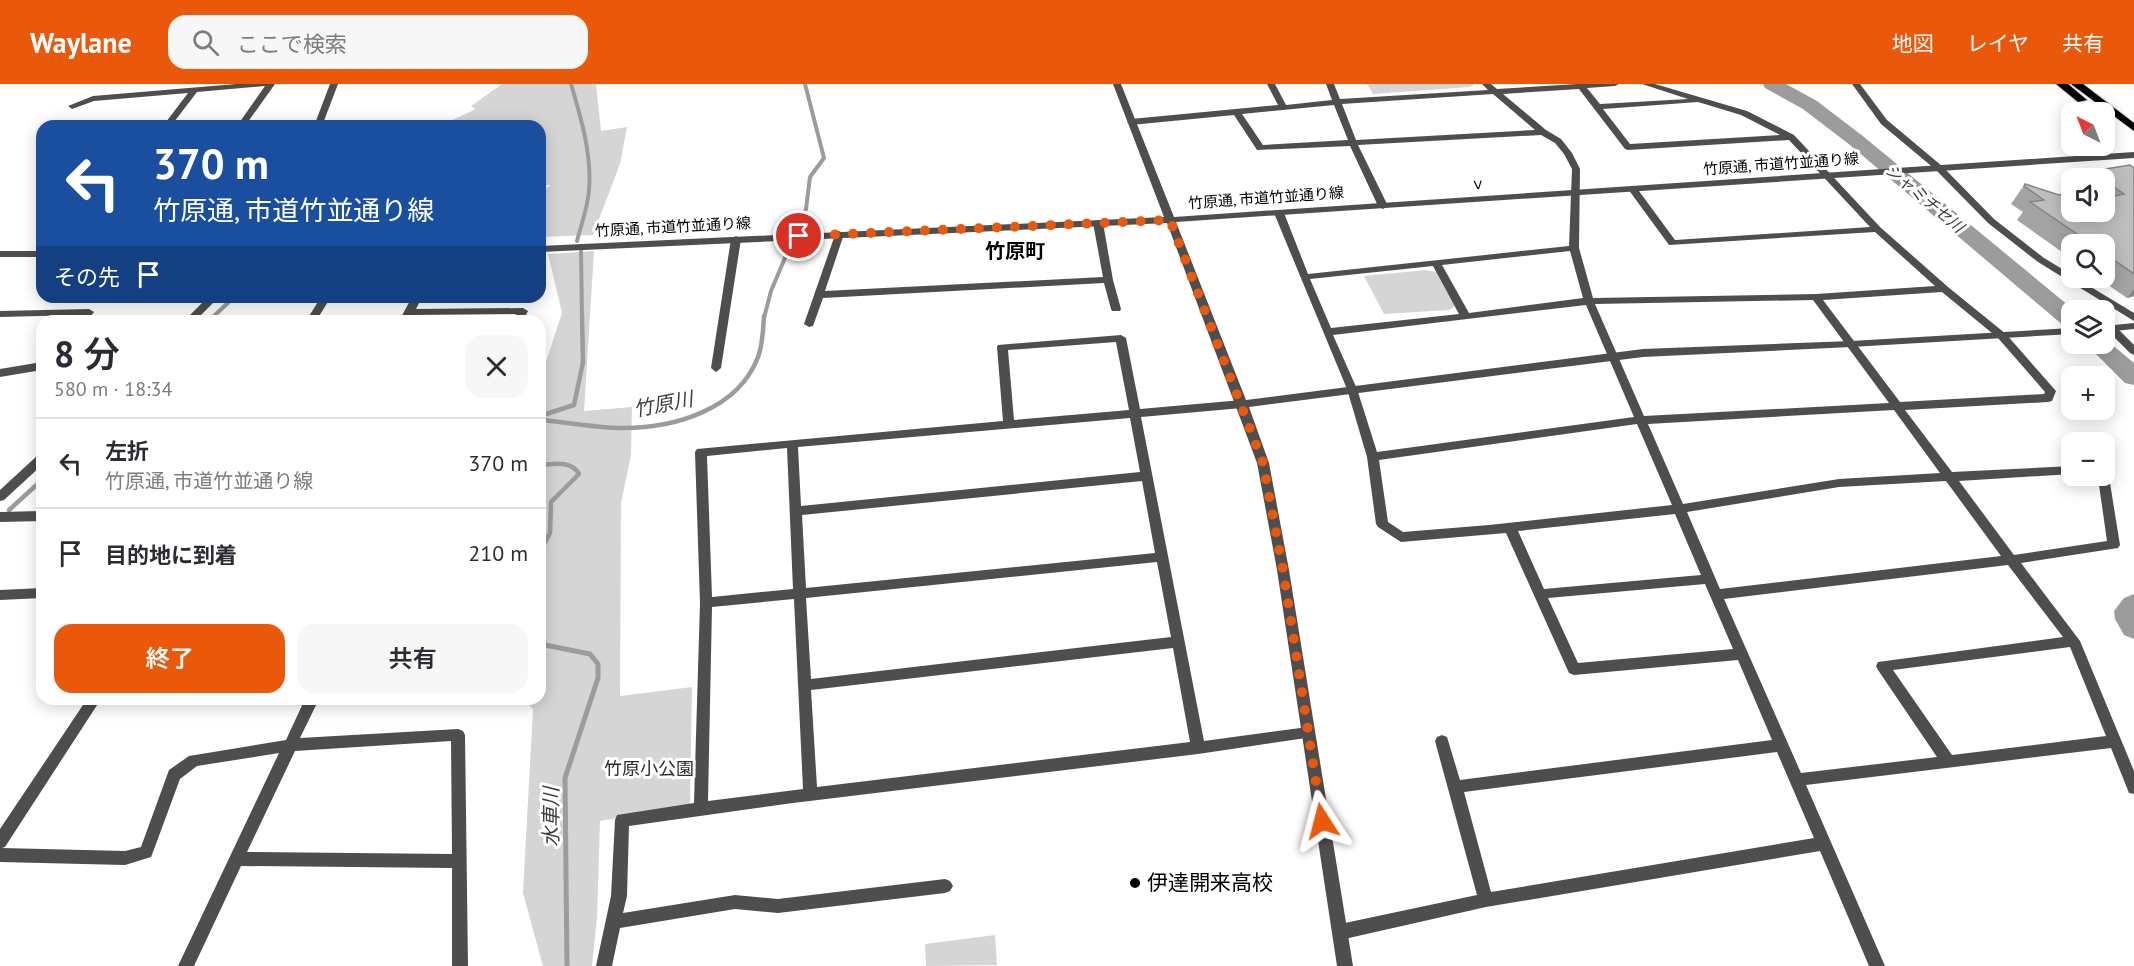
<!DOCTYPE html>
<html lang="ja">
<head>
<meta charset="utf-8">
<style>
  body { margin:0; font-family:"PT Sans","Noto Sans JP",sans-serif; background:#f7f7f7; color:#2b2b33; height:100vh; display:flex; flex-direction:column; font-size:22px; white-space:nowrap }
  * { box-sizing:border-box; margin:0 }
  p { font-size:20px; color:#7c7c81 }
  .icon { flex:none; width:33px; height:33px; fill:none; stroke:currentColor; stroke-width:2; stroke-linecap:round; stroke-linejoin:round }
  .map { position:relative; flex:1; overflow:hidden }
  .details { position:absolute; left:36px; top:231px; width:510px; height:390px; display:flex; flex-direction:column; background:#fff; border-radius:18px; box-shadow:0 3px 15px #0003 }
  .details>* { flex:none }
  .banner { position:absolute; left:36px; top:36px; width:510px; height:183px; border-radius:18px; box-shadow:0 3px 15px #0003; background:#1a4fa0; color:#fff; overflow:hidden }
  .needle { width:39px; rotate:318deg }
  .controls { position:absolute; left:2061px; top:18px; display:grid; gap:12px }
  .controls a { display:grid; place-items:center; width:54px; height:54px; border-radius:12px; background:#fff; box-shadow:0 3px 15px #0003; font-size:30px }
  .pin { position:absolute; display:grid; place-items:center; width:51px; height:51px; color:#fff; margin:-26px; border:3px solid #fff; border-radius:50%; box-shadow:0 2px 6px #0007 }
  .me { position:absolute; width:66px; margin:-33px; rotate:351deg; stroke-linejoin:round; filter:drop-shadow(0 0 4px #0008) }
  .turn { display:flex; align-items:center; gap:21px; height:126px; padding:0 18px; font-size:27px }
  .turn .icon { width:78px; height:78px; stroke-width:2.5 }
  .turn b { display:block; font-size:42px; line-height:51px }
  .then { display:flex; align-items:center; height:57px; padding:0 18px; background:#0003; gap:12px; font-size:22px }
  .round { display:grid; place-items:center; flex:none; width:63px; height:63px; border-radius:18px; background:#f7f7f7 }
  .head { display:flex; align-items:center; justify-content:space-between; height:102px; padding:0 18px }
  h1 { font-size:36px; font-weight:600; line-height:45px }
  .action { display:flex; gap:12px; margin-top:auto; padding:12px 18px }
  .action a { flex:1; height:69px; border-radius:18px; background:#ea580c; color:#fff; font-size:24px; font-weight:600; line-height:69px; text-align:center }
  .action a+a { background:#f7f7f7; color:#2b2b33 }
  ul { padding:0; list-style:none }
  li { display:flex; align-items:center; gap:18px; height:90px; padding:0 18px; border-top:2px solid #e1e1e2 }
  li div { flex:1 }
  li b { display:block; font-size:22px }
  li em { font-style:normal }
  header { display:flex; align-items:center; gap:36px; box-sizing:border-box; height:84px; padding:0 30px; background:#ea580c; color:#fff }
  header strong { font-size:28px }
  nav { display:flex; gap:33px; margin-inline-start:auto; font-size:21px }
  .search { width:420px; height:54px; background:#f7f7f7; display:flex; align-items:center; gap:15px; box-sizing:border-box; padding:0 21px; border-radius:18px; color:#7c7c81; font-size:22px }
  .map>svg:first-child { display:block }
  .green { fill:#d5d5d5 }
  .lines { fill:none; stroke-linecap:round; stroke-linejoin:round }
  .stream-far2 { stroke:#9c9c9c; stroke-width:4 }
  .stream-far1 { stroke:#9c9c9c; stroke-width:4.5 }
  .stream { stroke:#9c9c9c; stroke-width:5 }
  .river { fill:#9c9c9c; fill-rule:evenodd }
  .primary-casing { stroke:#dbdbdb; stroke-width:2 }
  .minor { fill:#4e4e4e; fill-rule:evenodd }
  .tertiary { fill:#4e4e4e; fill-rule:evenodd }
  .primary { fill:#000; fill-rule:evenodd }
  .wall { fill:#a3a3a3 }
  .shaded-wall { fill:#858585 }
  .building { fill:#bebebe; stroke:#858585; stroke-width:1.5 }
  .route { stroke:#ea580c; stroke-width:10; stroke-dasharray:0 18 }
  .poi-dot { fill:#000; stroke:#fff; stroke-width:2 }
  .labels { text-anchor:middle; stroke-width:6; stroke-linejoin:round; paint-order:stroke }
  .far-street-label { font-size:15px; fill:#000; stroke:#fff }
  .far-water-label { font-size:16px; font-style:italic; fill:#3d3d3d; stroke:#fff }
  .park-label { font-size:18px; fill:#2c2c2c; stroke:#fff }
  .neighbourhood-label { font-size:20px; font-weight:bold; fill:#000; stroke:#fff }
  .water-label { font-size:20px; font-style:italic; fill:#3d3d3d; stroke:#fff }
  .near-poi-label { font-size:21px; fill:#000; stroke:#fff; text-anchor:start }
</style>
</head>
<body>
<header>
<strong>Waylane</strong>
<div class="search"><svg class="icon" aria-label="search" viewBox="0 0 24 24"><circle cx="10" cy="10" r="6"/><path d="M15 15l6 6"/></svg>ここで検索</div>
<nav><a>地図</a><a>レイヤ</a><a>共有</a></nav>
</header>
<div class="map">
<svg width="2134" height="882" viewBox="0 0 2134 882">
  <rect width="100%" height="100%" fill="#fff"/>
  <g class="green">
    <polygon points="502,0 596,0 601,47 627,43 620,80 593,151 540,153 540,109 551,101 540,101 540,42 440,42 476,25 471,22"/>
    <polygon points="1367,0 1473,0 1473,1 1470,3 1373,10"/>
    <polygon points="594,167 584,327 632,323 631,371 621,419 620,612 692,603 690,721 600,737 597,833 592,882 543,882 523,809 533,625 522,615 540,615 540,296 562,229 548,170"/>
    <polygon points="1426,186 1436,188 1455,222 1449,226 1384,230 1364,192"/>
    <polygon points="995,851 997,881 926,882 925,860"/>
  </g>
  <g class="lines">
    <g class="stream-far2">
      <path d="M571,0C581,34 592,70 589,106C588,123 581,141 577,157"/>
      <polyline points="799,142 806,125 810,93 824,74 805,0"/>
      <polyline points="581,167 582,234"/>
      <polyline points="214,232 232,215"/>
      <polyline points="764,234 771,207 790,162"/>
    </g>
    <g class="stream-far1">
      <polyline points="540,332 574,321 583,278 582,232"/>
      <path d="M540,336C568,338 595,344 623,344C674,344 738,326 758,273C763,260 763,246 764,232"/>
      <path d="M540,381C554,380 571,376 579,390L551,418L550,449L540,468"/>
      <polyline points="9,426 42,396"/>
    </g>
    <polyline class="stream" points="540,560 590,570 598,580 598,594 565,694 567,882"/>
    <g class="river">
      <polygon points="1763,0 1786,0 1817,17 1864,53 2074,226 2072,226 2072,244 2064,242 1850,61 1803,25 1765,4"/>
      <polygon points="2104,254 2134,279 2134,301 2125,299 2086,260 2104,260"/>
      <polygon points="2134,510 2134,555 2124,551 2115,535 2114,527 2124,514"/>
    </g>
    <g class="primary-casing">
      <g id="primary">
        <polygon points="2056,0 2068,0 2087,16 2078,18"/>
        <polygon points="2071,0 2083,0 2134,39 2134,47"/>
      </g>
    </g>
    <g class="minor">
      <polygon points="236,0 275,0 245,42 237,42 265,2 197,8 171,42 163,42 188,9 94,17 72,25 68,22 93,12"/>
      <path d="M1267,0H1275L1286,21L1332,16L1326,0H1334L1340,15L1488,6L1482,0H1491L1497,5L1577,0H1619L1615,2L1587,4L1600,20L1688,15L1642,0H1655L1747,27L1794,51L1880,143L1948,203L2006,250L2056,307L2052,317L2048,318L1905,326L1952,388L2072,382V390L1959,397L2014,471L2107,457L2099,401L2086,392H2100L2110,399L2120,461L2118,464L2021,479L2080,557L2134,687V710L2129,709L2111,664L1806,701L1885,882H1869L1820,767L1486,823L1340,856L1335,853L1332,848L1335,843L1340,840L1477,811L1435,657L1437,653L1442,651L1447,653L1460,696L1772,656L1738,576L1574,591L1569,589L1506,449L1401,458L1378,443L1376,440L1367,373L1347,305L1274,129L1279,126L1284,129L1308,190L1569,162L1572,85L1564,70L1555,59L1541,51L1358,61L1388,122L1383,125L1378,122L1350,62L1257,66L1234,31L1131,41L1127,38L1131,35L1278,21ZM1579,5L1625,65L1628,66L1789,56L1870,143L1675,156L1636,103H1630L1628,105L1669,161L1875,148L1935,202L1816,210L1593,214L1579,164L1580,85L1572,69L1561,55L1546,46L1503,10ZM1493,10L1535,46L1356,56L1342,20ZM1698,18L1741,31L1780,51L1630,60L1603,25ZM1334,21L1348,56L1263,61L1242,30ZM1570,167L1583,214L1469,229L1442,181ZM1433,182L1459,230L1331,244L1310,195ZM1942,208L1998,254L2045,308L2044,310L1900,318L1823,216ZM1813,216L1889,319L1644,332L1595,220ZM1586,221L1634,333L1377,368L1357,305L1333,251ZM1894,326L1940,389L1839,395L1683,420L1648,340ZM1637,340L1672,421L1489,441L1403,448L1388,438L1379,376ZM1946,397L2001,472L1720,505L1687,428L1839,403ZM1675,430L1701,491L1544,505L1518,447ZM2008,481L2063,553L1878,578L1876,582L1878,586L1937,673L1801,689L1724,515ZM1705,500L1733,565L1578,579L1548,514ZM2070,563L2106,652L1952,671L1893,586ZM1777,668L1814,754L1491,808L1464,708Z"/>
      <polygon points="1852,0 1860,0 1887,36 1942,82 1994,135 2044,174 2072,191 2072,194 2076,194 2134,229 2134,237 2038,178 1988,139 1936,86 1881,40"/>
      <polygon points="1098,136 1103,139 1113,196 1121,225 1120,227 1112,227 1111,225 1104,199 823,214 813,242 809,243 804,240 836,148 839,147 844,150 825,207 1103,193 1093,139"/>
      <polygon points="736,152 741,155 721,284 716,288 711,284 731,155"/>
      <polygon points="321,213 331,213 316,237 306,237"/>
      <polygon points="412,213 422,213 416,225 523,224 528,227 523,237 513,237 516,230 412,231 409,237 399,237"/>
      <polygon points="89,225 94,228 87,237 77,237 81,231 0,233 0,227"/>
      <polygon points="2111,241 2115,242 2134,261 2134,271 2130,269 2107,246 2106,244"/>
      <path d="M1121,251L1126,254L1140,325L1242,316L1247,320L1242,324L1141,333L1204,657L1308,643L1313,645L1315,649L1313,653L1198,670L793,719L629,742L627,812L623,829L735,811L778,815L945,795L950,797L953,802L950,807L945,809L778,829L735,825L620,844L612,882H596L611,812L615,736L617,731L694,719L700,519L695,368L697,365L1003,337L997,263L998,261ZM1116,258L1129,326L1014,336L1008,266ZM1130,334L1140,388L801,422L798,363ZM787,364L793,505L712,513L707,372ZM1142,397L1155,469L806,504L802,431ZM1157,478L1171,553L811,595L806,514ZM794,515L803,705L708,717L712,523ZM1173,564L1190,658L817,703L811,606Z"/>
      <polygon points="42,278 42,286 0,293 0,285"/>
      <polygon points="42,427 42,437 0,438 0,428"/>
      <polygon points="42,504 42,514 0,516 0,506"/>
      <path d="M87,615H101L5,763L2,764L125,767L141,763L169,686L189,672L286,656L305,615H319L300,654L458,645L463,647L465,651L468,882H452V784L241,782L194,882H178L279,669L197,682L180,695L153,768L151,773L125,781L0,778V745ZM451,657L452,770L247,768L295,667Z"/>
    </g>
    <g class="tertiary">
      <polygon points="330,0 338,0 322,42 314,42"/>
      <polygon points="1113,0 1121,0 1174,133 2134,68 2134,74 1176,138 1246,316 1643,265 1851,257 2072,244 2072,250 1851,263 1643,273 1249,323 1269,379 1289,486 1353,882 1337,882 1277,486 1257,379 1167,139 540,168 540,162 1164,133"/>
      <rect x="0" y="167" width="42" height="6"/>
      <polygon points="208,213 219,213 195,237 184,237"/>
      <polygon points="2134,239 2134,245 2104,248 2104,242"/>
      <polygon points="42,370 42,381 4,416 0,417 0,406 38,371"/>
    </g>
    <use href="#primary" class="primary"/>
  </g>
  <polygon class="wall" points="2134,84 2134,212 2127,214 2098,194 2104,194 2104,160 2072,160 2072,175 2017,136 2023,128 2011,120 2025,100 2059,111 2072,128 2104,128 2104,94 2087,94 2093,87"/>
  <polygon class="shaded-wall" points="2134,205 2134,212 2127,214"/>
  <polygon class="building" points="2130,81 2134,84 2134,190 2104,169 2104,160 2092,160 2030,118 2044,116 2024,102 2025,100 2059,111 2072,108 2072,128 2104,128 2104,114 2124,110 2104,96 2104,94 2103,94 2093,87"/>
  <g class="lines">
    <polyline class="route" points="799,152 1170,136 1263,379 1283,486 1322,737"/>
  </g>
  <circle class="poi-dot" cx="1135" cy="799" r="6"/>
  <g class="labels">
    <g class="far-street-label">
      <text transform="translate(1781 80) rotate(-4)" y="5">竹原通, 市道竹並通り線</text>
      <text transform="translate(1478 100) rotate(-4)" y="5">ｖ</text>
      <text transform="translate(1266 114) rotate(-4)" y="5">竹原通, 市道竹並通り線</text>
      <text transform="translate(673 143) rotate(-3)" y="5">竹原通, 市道竹並通り線</text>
    </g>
    <g class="far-water-label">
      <text transform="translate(1925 114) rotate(40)" y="6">シャミチセ川</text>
    </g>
    <g class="park-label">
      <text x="649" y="691">竹原小公園</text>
    </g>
    <g class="neighbourhood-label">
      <text x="1015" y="174">竹原町</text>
    </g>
    <g class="water-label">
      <text transform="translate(663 320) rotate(-11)" y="7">竹原川</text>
      <text transform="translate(551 733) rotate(-90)" y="7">水車川</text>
    </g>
    <g class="near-poi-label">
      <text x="1147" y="806">伊達開来高校</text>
    </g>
  </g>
</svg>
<div class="controls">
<a><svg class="needle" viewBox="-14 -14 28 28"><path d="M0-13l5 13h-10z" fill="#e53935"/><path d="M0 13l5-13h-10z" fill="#7c7c81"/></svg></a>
<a><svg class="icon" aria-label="sound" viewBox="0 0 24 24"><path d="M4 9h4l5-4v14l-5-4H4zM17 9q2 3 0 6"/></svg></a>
<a><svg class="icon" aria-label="search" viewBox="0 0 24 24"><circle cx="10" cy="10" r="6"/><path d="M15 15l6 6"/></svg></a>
<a><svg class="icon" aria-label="layers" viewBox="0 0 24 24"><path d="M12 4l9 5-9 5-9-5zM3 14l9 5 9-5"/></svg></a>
<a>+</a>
<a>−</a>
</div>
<div class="pin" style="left:799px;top:152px;background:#d93025"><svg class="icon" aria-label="arrive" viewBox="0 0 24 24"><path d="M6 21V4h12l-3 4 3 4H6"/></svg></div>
<svg class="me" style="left:1322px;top:737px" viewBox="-20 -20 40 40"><path d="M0-17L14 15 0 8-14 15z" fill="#ea580c" stroke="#fff" stroke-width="4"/></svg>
<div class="banner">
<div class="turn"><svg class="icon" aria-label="left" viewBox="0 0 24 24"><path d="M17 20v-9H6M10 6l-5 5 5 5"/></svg><div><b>370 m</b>竹原通, 市道竹並通り線</div></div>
<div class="then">その先<svg class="icon" aria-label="arrive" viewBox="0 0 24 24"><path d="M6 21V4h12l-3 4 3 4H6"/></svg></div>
</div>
<section class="details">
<div class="head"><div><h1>8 分</h1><p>580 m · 18:34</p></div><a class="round"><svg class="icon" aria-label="close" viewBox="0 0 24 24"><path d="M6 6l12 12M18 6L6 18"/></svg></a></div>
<ul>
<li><svg class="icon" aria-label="left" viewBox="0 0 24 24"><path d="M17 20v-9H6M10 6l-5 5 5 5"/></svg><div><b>左折</b><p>竹原通, 市道竹並通り線</p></div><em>370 m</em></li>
<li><svg class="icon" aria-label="arrive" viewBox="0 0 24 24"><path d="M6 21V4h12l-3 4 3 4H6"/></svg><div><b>目的地に到着</b></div><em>210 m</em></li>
</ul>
<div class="action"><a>終了</a><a>共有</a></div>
</section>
</div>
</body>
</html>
